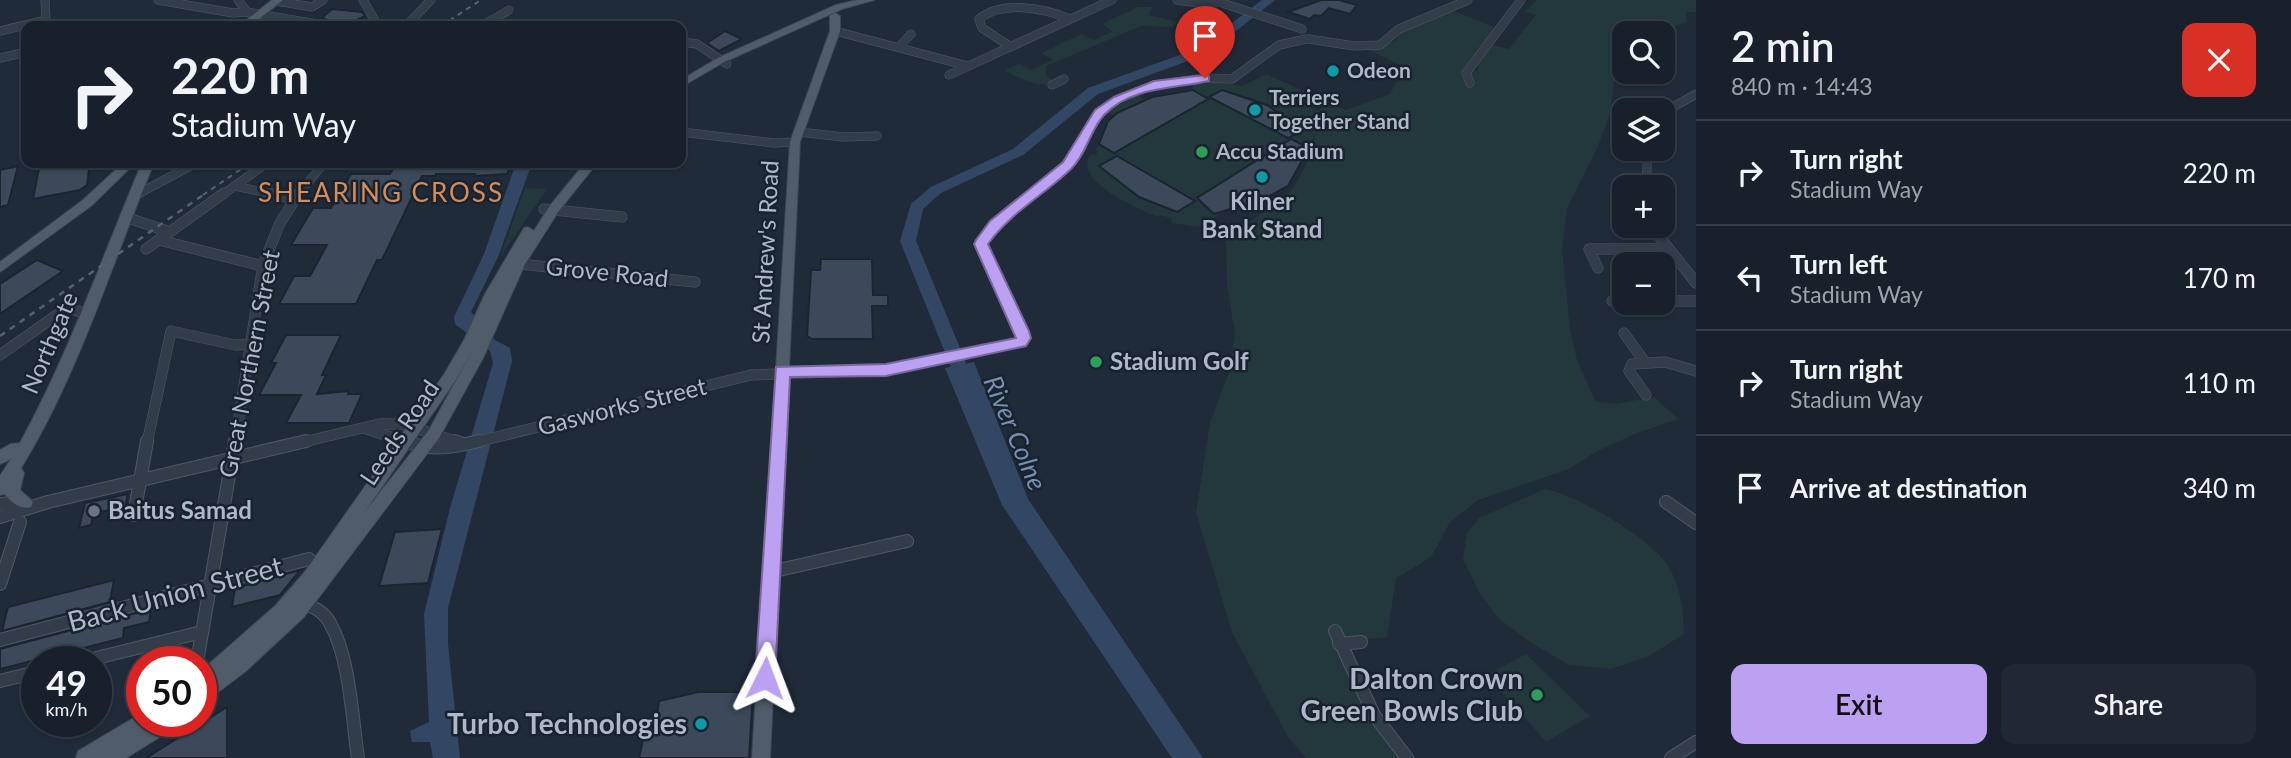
<!DOCTYPE html>
<html lang="en">
<head>
<meta charset="utf-8">
<style>
  body { margin:0; font-family:Lato,sans-serif; background:#212834; color:#f1f3f6; height:100vh; display:flex; flex-direction:column; font-size:26px; white-space:nowrap }
  * { box-sizing:border-box; margin:0 }
  p { font-size:23px; color:#9fa3a9 }
  .icon { flex:none; width:38px; height:38px; fill:none; stroke:currentColor; stroke-width:2; stroke-linecap:round; stroke-linejoin:round }
  .map { position:relative; flex:1; overflow:hidden }
  .drawer { display:flex; flex-direction:column; background:#18202c; width:595px }
  .drawer>* { flex:none }
  .hud { position:absolute; left:21px; top:21px; width:665px; height:147px; border-radius:14px; box-shadow:0 2px 5px #0004,0 0 0 2px #363e48; background:#18202c; color:#f1f3f6; overflow:hidden }
  .fabs { position:absolute; left:1612px; top:21px; display:grid; gap:14px }
  .fabs a { display:grid; place-items:center; width:63px; height:63px; border-radius:14px; background:#18202c; box-shadow:0 2px 5px #0004,0 0 0 2px #363e48; font-size:35px }
  .speed { position:absolute; left:21px; top:646px; display:flex; gap:14px; font-size:35px; font-weight:700; text-align:center }
  .speed>* { display:grid; place-content:center; width:91px; height:91px; border-radius:50%; background:#18202c; box-shadow:0 2px 5px #0004,0 0 0 2px #363e48; line-height:1 }
  .speed small { font-size:18px; font-weight:400 }
  .speed .limit { border:10px solid #d22; background:#fff; color:#111 }
  .pin { position:absolute; display:grid; place-items:center; width:60px; height:60px; color:#fff; margin:-72px -30px; border-radius:50% 50% 50% 0; rotate:-45deg; box-shadow:0 0 7px #0007 }
  .pin .icon { rotate:45deg }
  .me { position:absolute; width:77px; margin:-38px; rotate:3deg; stroke-linejoin:round; filter:drop-shadow(0 0 5px #0008) }
  .turn { display:flex; align-items:center; gap:24px; height:147px; padding:0 35px; font-size:32px }
  .turn .icon { width:91px; height:91px; stroke-width:2.5 }
  .turn b { display:block; font-size:49px; line-height:60px }
  .round { display:grid; place-items:center; flex:none; width:74px; height:74px; border-radius:14px; background:#212834 }
  .head { display:flex; align-items:center; justify-content:space-between; height:119px; padding:0 35px }
  h1 { font-size:42px; font-weight:600; line-height:52px }
  .cta { display:flex; gap:14px; margin-top:auto; padding:14px 35px }
  .cta a { flex:1; height:80px; border-radius:14px; background:#bca0f2; color:#111; font-size:28px; font-weight:600; line-height:80px; text-align:center }
  .cta a+a { background:#212834; color:#f1f3f6 }
  ul { padding:0; list-style:none }
  li { display:flex; align-items:center; gap:21px; height:105px; padding:0 35px; border-top:2px solid #363e48 }
  li div { flex:1 }
  li b { display:block; font-size:26px }
  li em { font-style:normal }
  main { display:flex; flex:1; min-height:0 }
  .map>svg:first-child { display:block }
  .green { fill:#22383b }
  .water { fill:#324763 }
  .lines { fill:none; stroke-linecap:round; stroke-linejoin:round }
  .river { fill:#324763; fill-rule:evenodd }
  .building { fill:#3b495a; stroke:#1b2431; stroke-width:2 }
  .minor-far2-casing { stroke:#4e5865; stroke-width:9 }
  .minor-far1-casing { stroke:#4e5865; stroke-width:11 }
  .minor-casing { stroke:#4e5865; stroke-width:14 }
  .major-casing { stroke:#3d4654; stroke-width:2 }
  .minor-far2 { stroke:#333d4a; stroke-width:8 }
  .minor-far1 { stroke:#333d4a; stroke-width:10 }
  .minor { stroke:#333d4a; stroke-width:12 }
  .major { fill:#515c6a; fill-rule:evenodd }
  .rail-far1 { stroke:#556172; stroke-width:2; stroke-dasharray:5 5; stroke-linecap:butt }
  .rail { stroke:#556172; stroke-width:2.5; stroke-dasharray:6 6; stroke-linecap:butt }
  .route { fill:#bca0f2; stroke:#7a689d; stroke-width:2 }
  .culture-dot { fill:#0f9aa8; stroke:#19222f; stroke-width:2.5 }
  .leisure-dot { fill:#2e9e5b; stroke:#19222f; stroke-width:2.5 }
  .worship-dot { fill:#6b7280; stroke:#19222f; stroke-width:2.5 }
  .labels { text-anchor:middle; stroke-width:5; stroke-linejoin:round; paint-order:stroke }
  .far-poi-label { font-size:21px; font-weight:bold; fill:#aeb8c7; stroke:#19222f; text-anchor:start }
  .poi-label { font-size:24px; font-weight:bold; fill:#aeb8c7; stroke:#19222f; text-anchor:start }
  .street-label { font-size:24px; fill:#aeb8c7; stroke:#19222f }
  .neighbourhood-label { font-size:26px; letter-spacing:2px; fill:#d98d56; stroke:#19222f }
  .water-label { font-size:26px; font-style:italic; fill:#748fb1; stroke:#19222f }
  .near-street-label { font-size:28px; fill:#aeb8c7; stroke:#19222f }
  .near-poi-label { font-size:28px; font-weight:bold; fill:#aeb8c7; stroke:#19222f; text-anchor:end }
</style>
</head>
<body>
<main>
<div class="map">
<svg width="1696" height="758" viewBox="0 0 1696 758">
  <rect width="100%" height="100%" fill="#202b3a"/>
  <g class="green">
    <path d="M1537,0H1696V12H1686L1687,22L1671,28L1663,38L1662,33H1624V68L1614,82L1610,115L1596,150L1567,208L1562,249L1570,329L1577,360L1595,401L1614,404L1654,397L1678,419L1637,433L1597,451L1569,469L1478,500L1450,522L1431,557L1396,578L1387,637L1333,643L1370,715L1398,758H1306L1288,737L1232,632L1196,513L1210,423L1229,372L1235,335L1227,284L1226,240L1292,190L1310,157L1316,131L1305,159L1288,186L1264,199L1225,211L1199,227L1172,223L1171,218L1160,215L1158,217C1139,209 1073,182 1090,155L1097,154L1096,149L1108,121L1114,115L1107,112L1136,94L1144,99L1171,92L1192,90L1193,83L1218,82L1242,86L1267,74L1313,96L1304,103L1317,111L1322,108L1319,106L1326,101L1346,110L1390,94L1396,83L1413,71L1369,50L1396,41L1402,30L1452,10L1497,28L1467,66L1477,71L1479,63L1492,45L1509,49L1536,15L1525,12Z"/>
    <path d="M1138,7H1152L1149,15L1178,22L1171,27L1141,26L1046,66V75L1057,83C1041,89 1019,79 1005,70L1019,64L1031,70L1053,60L1042,53L1081,34L1094,40L1113,31L1102,24Z"/>
    <polygon points="525,188 547,189 500,257"/>
    <path d="M1545,489C1577,495 1649,537 1668,566C1681,586 1683,611 1684,634L1649,656L1611,669L1569,665L1530,642L1498,618L1479,592L1463,559L1467,533L1479,518Z"/>
    <polygon points="1526,654 1590,716 1546,742 1487,675"/>
  </g>
  <g class="water">
    <polygon points="516,163 532,163 498,257 471,312 495,340 510,348 512,361 448,608 448,644 460,758 433,758 430,742 412,742 410,731 429,722 424,614 450,508 493,363 490,351 455,324 454,317 484,254"/>
    <polygon points="974,362 1028,499 1203,758 1172,758 1002,505 945,368"/>
  </g>
  <g class="lines">
    <polygon class="river" points="1262,0 1275,0 1207,54 1098,94 1023,155 941,193 923,209 916,241 976,387 973,392 961,392 900,241 911,204 931,187 1013,149 1088,88 1199,48"/>
  </g>
  <g class="building">
    <polygon points="1321,0 1339,0 1357,5 1350,14 1329,8 1321,16 1314,15 1310,19 1288,12"/>
    <polygon points="332,9 362,12 365,16 345,26 322,18"/>
    <polygon points="725,31 742,39 719,51 707,43"/>
    <polygon points="1193,90 1208,99 1114,153 1099,144 1108,121 1117,113 1152,97"/>
    <polygon points="1222,90 1267,105 1302,130 1288,138 1209,97"/>
    <polygon points="1291,139 1309,148 1288,186 1264,199 1214,214 1197,198"/>
    <polygon points="1117,156 1195,201 1177,212 1139,197 1099,166"/>
    <polygon points="40,163 90,163 87,185 80,190 33,199"/>
    <polygon points="396,163 512,163 507,174 474,176 475,174 436,174 435,176 422,176 382,260 377,260 356,304 279,304 294,276 310,276 327,245 291,245 313,208 331,208 351,174 390,174"/>
    <polygon points="18,166 8,205 0,207 0,170"/>
    <polygon points="821,259 872,259 873,295 888,295 888,306 872,306 873,339 812,339 807,336 811,270 820,270"/>
    <polygon points="37,260 63,271 0,314 0,284"/>
    <polygon points="286,335 341,335 322,375 326,375 317,394 349,391 348,394 362,394 349,423 286,423 301,395 259,395 276,363 271,363"/>
    <polygon points="128,494 123,517 114,519 115,509 94,513 91,525 79,528 85,503"/>
    <polygon points="442,529 428,583 379,586 395,532"/>
    <polygon points="300,570 280,595 232,607 235,588"/>
    <polygon points="114,580 110,602 2,631 8,607"/>
    <polygon points="151,609 149,622 124,628 123,638 0,669 0,649"/>
    <polygon points="191,647 188,662 147,662 146,659"/>
    <polygon points="142,660 142,694 125,698 132,662"/>
    <polygon points="698,692 753,692 749,758 639,758 646,725 656,723 659,701"/>
    <polygon points="227,707 227,758 146,758"/>
  </g>
  <g class="lines">
    <g class="minor-far2-casing">
      <g id="minor-far2">
        <polyline points="158,0 233,13 247,12"/>
        <polyline points="238,0 247,12 329,26"/>
        <polyline points="363,0 378,26"/>
        <polyline points="1177,0 1213,5"/>
        <polyline points="1213,0 1302,29"/>
        <polyline points="276,1 312,7 323,0"/>
        <polyline points="406,26 431,0"/>
        <polyline points="482,26 509,10"/>
        <polyline points="0,31 46,20 45,0"/>
        <polyline points="835,31 968,66"/>
        <polyline points="1309,39 1354,46 1380,45 1399,29 1468,0"/>
        <polyline points="681,42 697,44 727,64"/>
        <polyline points="899,47 911,34"/>
        <path d="M1011,47L982,28L979,19C1003,0 1043,8 1070,19"/>
        <polyline points="0,58 26,52"/>
        <polyline points="949,75 1112,0"/>
        <polyline points="1470,83 1466,73 1521,0"/>
        <polyline points="1052,85 1064,79"/>
        <polyline points="1662,118 1675,106 1696,94"/>
        <polyline points="681,132 774,143 795,142"/>
        <polyline points="799,132 843,137 877,136"/>
        <polyline points="235,186 277,195"/>
        <polyline points="1646,187 1648,149"/>
        <polyline points="136,195 196,163"/>
        <polyline points="222,195 267,163"/>
        <polyline points="298,195 324,163"/>
        <polyline points="1031,195 1076,156 1093,120 1118,99 1154,85 1205,78 1232,79 1279,45 1306,39"/>
      </g>
    </g>
    <g class="minor-far1-casing">
      <g id="minor-far1">
        <polyline points="269,193 294,199"/>
        <polyline points="134,196 139,193"/>
        <polyline points="544,209 622,217"/>
        <polyline points="125,217 170,232"/>
        <polyline points="1651,226 1696,283"/>
        <polyline points="159,240 263,266"/>
        <polyline points="146,249 224,193"/>
        <polyline points="519,264 695,282"/>
        <polyline points="1598,268 1589,249 1667,249"/>
        <polyline points="1612,301 1624,301"/>
        <polyline points="1662,301 1696,301"/>
        <polyline points="1624,333 1644,361"/>
        <polyline points="0,355 68,307 87,315"/>
        <polyline points="1646,395 1629,371 1632,364 1665,362 1696,371"/>
        <polyline points="364,428 408,443"/>
        <polyline points="147,443 171,331 235,345 251,344"/>
        <polyline points="235,443 263,265 280,223 299,193"/>
        <polyline points="299,443 379,424 404,424 460,443"/>
        <polyline points="472,443 751,375 886,370 1021,342 1022,331 980,244 995,224 1034,193"/>
      </g>
    </g>
    <g class="minor-casing">
      <g id="minor">
        <path d="M403,441C431,451 451,448 479,441"/>
        <polyline points="455,441 463,444"/>
        <polyline points="1666,502 1696,523"/>
        <polyline points="0,504 25,502"/>
        <polyline points="134,515 147,441"/>
        <polyline points="0,517 48,502 306,441"/>
        <polyline points="770,572 907,541"/>
        <polyline points="0,584 20,522"/>
        <path d="M299,602C311,605 324,612 330,623C350,658 352,718 358,758"/>
        <polyline points="1335,631 1374,715 1407,758"/>
        <polyline points="0,640 309,559"/>
        <polyline points="1339,644 1361,642"/>
        <polyline points="80,662 202,632"/>
        <polyline points="197,662 235,441"/>
        <polyline points="0,681 37,672"/>
        <polyline points="1671,758 1696,742"/>
      </g>
    </g>
    <g class="major-casing">
      <g id="major">
        <polygon points="272,0 283,0 250,26 239,26"/>
        <polygon points="857,0 874,0 842,9 724,62 681,87 681,80 718,58 836,5"/>
        <polygon points="835,13 840,16 840,31 800,142 770,758 752,758 790,142 830,31 830,16"/>
        <polygon points="123,163 135,163 91,206 0,272 0,262 83,200"/>
        <path d="M142,163H154C111,265 79,374 21,468L24,473L20,490L33,502L31,507C21,510 10,502 5,494L0,495V476L11,459L0,464V450L11,444L20,443C69,354 102,257 142,163Z"/>
        <path d="M585,163H597L558,212L525,264L483,358L439,438L304,617L246,671L201,705V671L275,606L304,573L445,373L464,340L485,294L524,228L528,227L534,231L549,207ZM474,348L429,430L364,513L455,381Z"/>
        <polygon points="142,713 142,721 178,721 176,727 126,758 76,758 78,751"/>
      </g>
    </g>
    <use href="#minor-far2" class="minor-far2"/>
    <use href="#minor-far1" class="minor-far1"/>
    <use href="#minor" class="minor"/>
    <use href="#major" class="major"/>
    <g class="rail-far1">
      <polyline points="441,26 481,0"/>
      <polyline points="203,195 250,163"/>
    </g>
    <polyline class="rail" points="0,336 206,193"/>
  </g>
  <path class="route" d="M1205,75L1209,76V81C1175,89 1131,86 1104,115C1090,130 1086,155 1071,169C1044,195 1010,213 988,244L1029,331L1031,338L1026,346L886,376L790,377L775,678L772,685L765,688L758,685L755,678L776,367L886,364L1016,338L974,244L976,240L990,221L1063,162L1095,110L1114,97L1154,81Z"/>
  <g class="culture-dot">
    <circle cx="1333" cy="71" r="7"/>
    <circle cx="1255" cy="110" r="7"/>
    <circle cx="1262" cy="177" r="7"/>
    <circle cx="701" cy="724" r="7"/>
  </g>
  <g class="leisure-dot">
    <circle cx="1202" cy="152" r="7"/>
    <circle cx="1096" cy="362" r="7"/>
    <circle cx="1537" cy="695" r="7"/>
  </g>
  <circle class="worship-dot" cx="94" cy="511" r="7"/>
  <g class="labels">
    <g class="far-poi-label">
      <text x="1347" y="78">Odeon</text>
      <text x="1269" y="105">Terriers<tspan x="1269" dy="24">Together Stand</tspan></text>
      <text x="1216" y="159">Accu Stadium</text>
    </g>
    <g class="poi-label">
      <text x="1262" y="210" text-anchor="middle">Kilner<tspan x="1262" dy="28">Bank Stand</tspan></text>
      <text x="1110" y="370">Stadium Golf</text>
      <text x="108" y="519">Baitus Samad</text>
    </g>
    <g class="street-label">
      <text transform="translate(766 252) rotate(-87)" y="8">St Andrew's Road</text>
      <text transform="translate(607 273) rotate(6)" y="8">Grove Road</text>
      <text transform="translate(50 343) rotate(-67)" y="8">Northgate</text>
      <text transform="translate(250 364) rotate(-79)" y="8">Great Northern Street</text>
      <text transform="translate(622 407) rotate(-14)" y="8">Gasworks Street</text>
      <text transform="translate(400 433) rotate(-56)" y="8">Leeds Road</text>
    </g>
    <g class="neighbourhood-label">
      <text x="381" y="202">SHEARING CROSS</text>
    </g>
    <g class="water-label">
      <text transform="translate(1015 433) rotate(67)" y="9">River Colne</text>
    </g>
    <g class="near-street-label">
      <text transform="translate(175 594) rotate(-15)" y="10">Back Union Street</text>
    </g>
    <g class="near-poi-label">
      <text x="1523" y="689">Dalton Crown<tspan x="1523" dy="32">Green Bowls Club</tspan></text>
      <text x="687" y="734">Turbo Technologies</text>
    </g>
  </g>
</svg>
<div class="fabs">
<a><svg class="icon" aria-label="search" viewBox="0 0 24 24"><circle cx="10" cy="10" r="6"/><path d="M15 15l6 6"/></svg></a>
<a><svg class="icon" aria-label="layers" viewBox="0 0 24 24"><path d="M12 4l9 5-9 5-9-5zM3 14l9 5 9-5"/></svg></a>
<a>+</a>
<a>−</a>
</div>
<div class="speed"><div>49<small>km/h</small></div><div class="limit">50</div></div>
<div class="pin" style="left:1205px;top:78px;background:#d93025"><svg class="icon" aria-label="arrive" viewBox="0 0 24 24"><path d="M6 21V4h12l-3 4 3 4H6"/></svg></div>
<svg class="me" style="left:765px;top:678px" viewBox="-20 -20 40 40"><path d="M0-17L14 15 0 8-14 15z" fill="#bca0f2" stroke="#fff" stroke-width="4"/></svg>
<div class="hud">
<div class="turn"><svg class="icon" aria-label="right" viewBox="0 0 24 24"><path d="M7 20v-9h11M14 6l5 5-5 5"/></svg><div><b>220 m</b>Stadium Way</div></div>
</div>
</div>
<section class="drawer">
<div class="head"><div><h1>2 min</h1><p>840 m · 14:43</p></div><a class="round" style="background:#d93025;color:#fff"><svg class="icon" aria-label="close" viewBox="0 0 24 24"><path d="M6 6l12 12M18 6L6 18"/></svg></a></div>
<ul>
<li><svg class="icon" aria-label="right" viewBox="0 0 24 24"><path d="M7 20v-9h11M14 6l5 5-5 5"/></svg><div><b>Turn right</b><p>Stadium Way</p></div><em>220 m</em></li>
<li><svg class="icon" aria-label="left" viewBox="0 0 24 24"><path d="M17 20v-9H6M10 6l-5 5 5 5"/></svg><div><b>Turn left</b><p>Stadium Way</p></div><em>170 m</em></li>
<li><svg class="icon" aria-label="right" viewBox="0 0 24 24"><path d="M7 20v-9h11M14 6l5 5-5 5"/></svg><div><b>Turn right</b><p>Stadium Way</p></div><em>110 m</em></li>
<li><svg class="icon" aria-label="arrive" viewBox="0 0 24 24"><path d="M6 21V4h12l-3 4 3 4H6"/></svg><div><b>Arrive at destination</b></div><em>340 m</em></li>
</ul>
<div class="cta"><a>Exit</a><a>Share</a></div>
</section>
</main>
</body>
</html>
